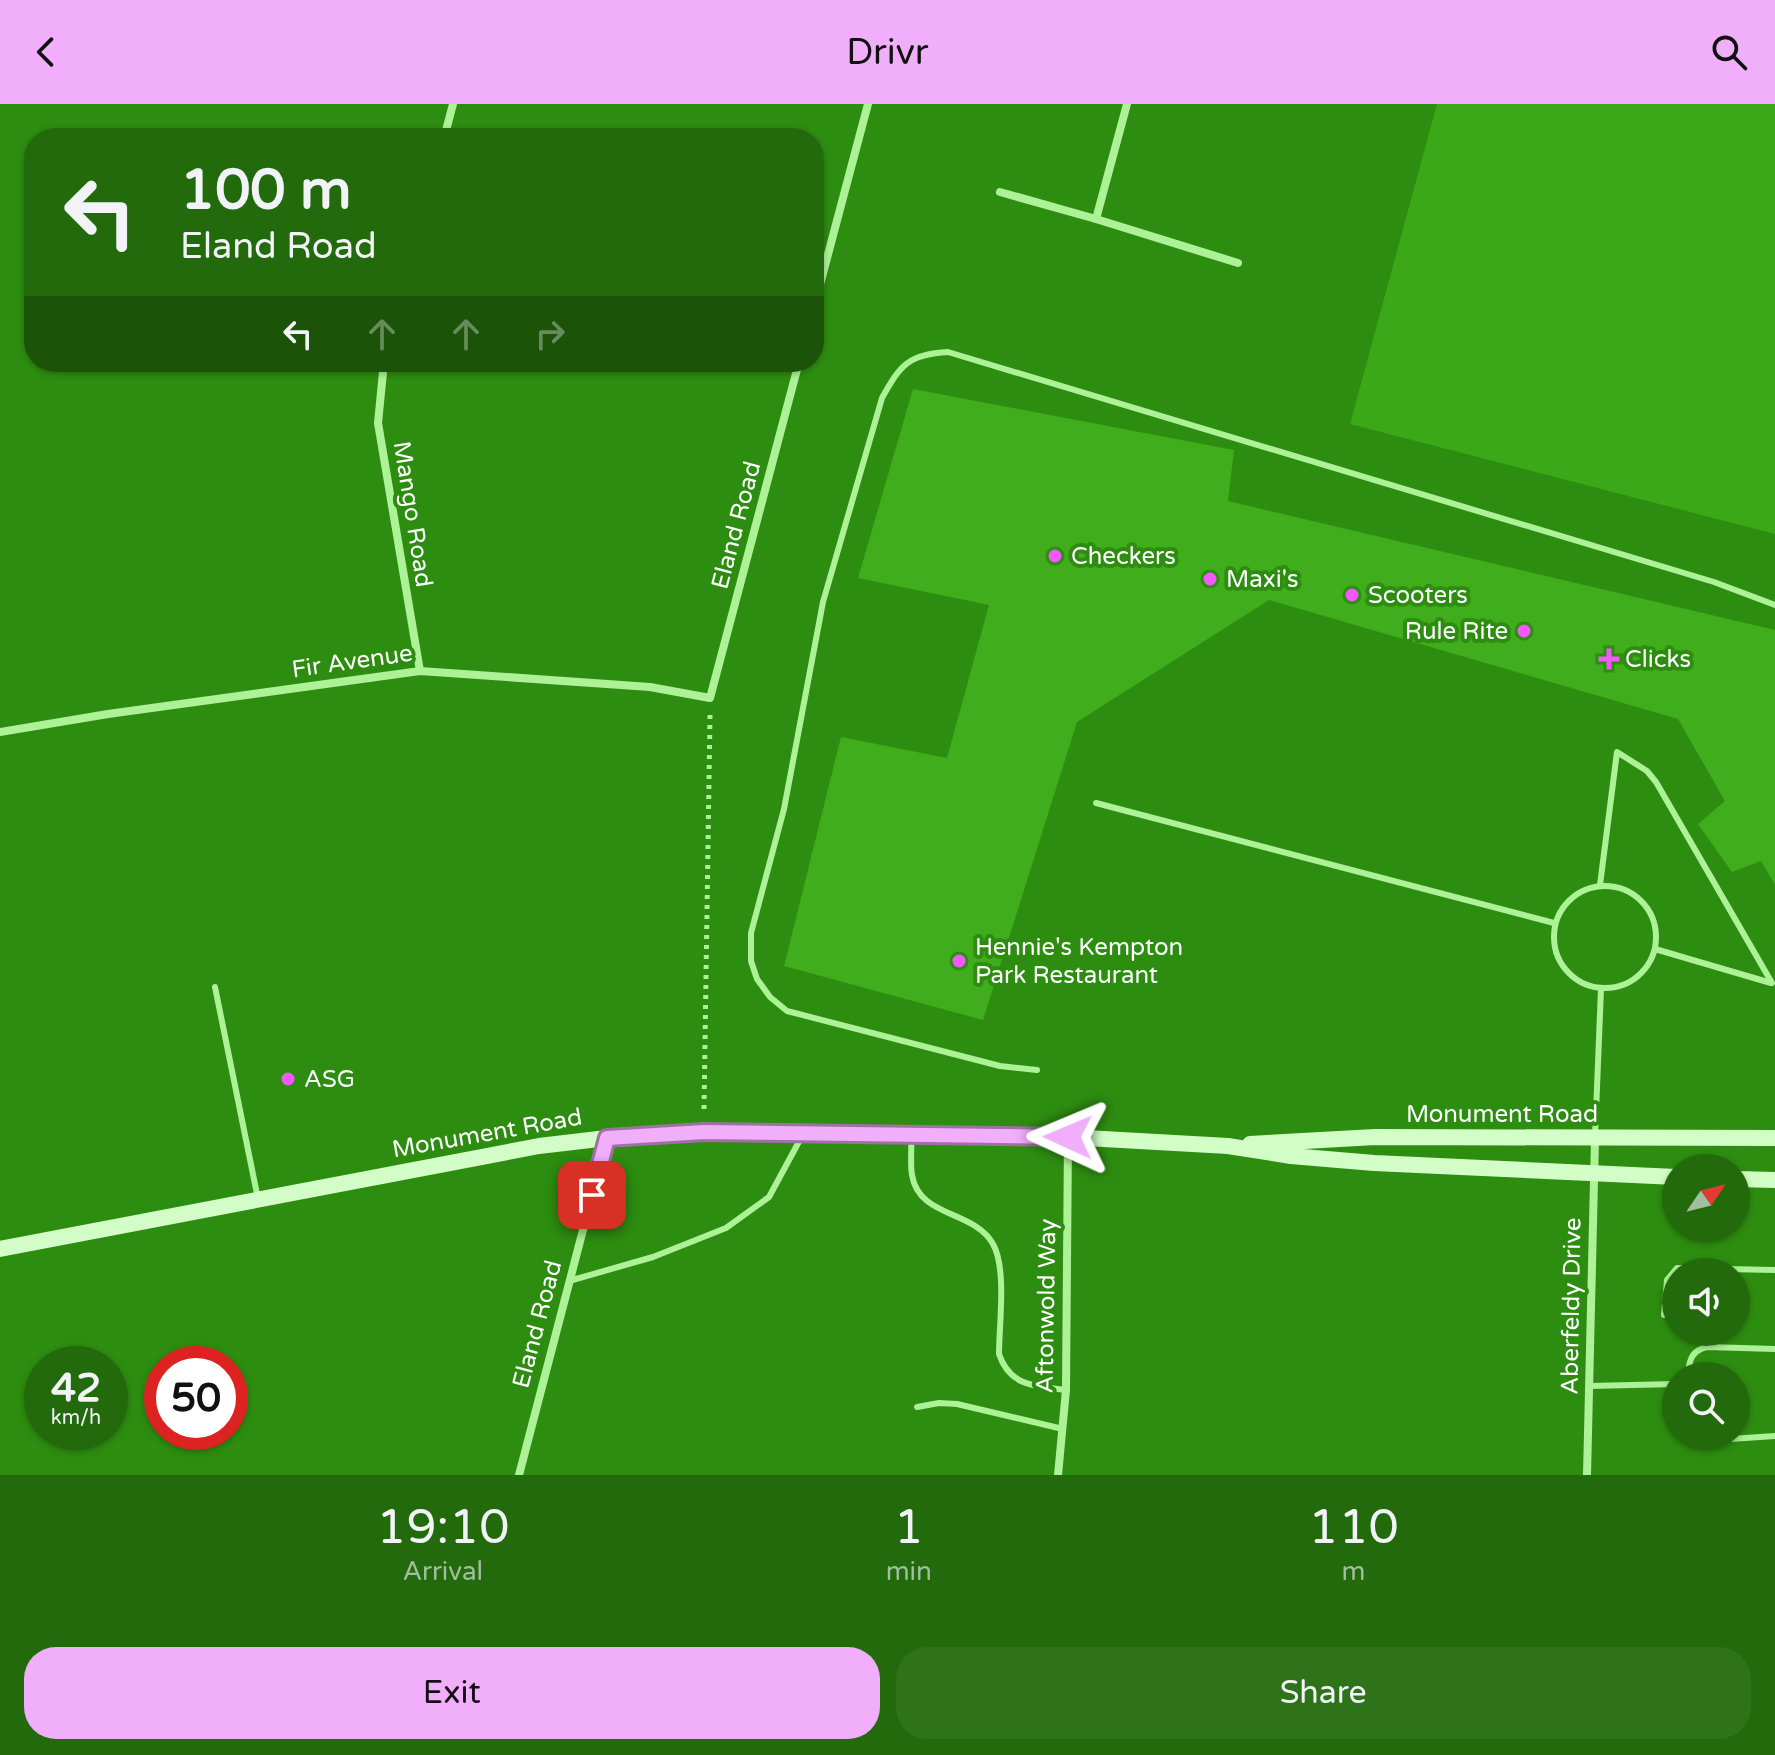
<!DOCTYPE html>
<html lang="en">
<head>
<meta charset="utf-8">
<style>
  body { margin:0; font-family:"Varela Round",sans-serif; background:#2e721a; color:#f1f3f6; height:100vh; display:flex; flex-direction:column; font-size:30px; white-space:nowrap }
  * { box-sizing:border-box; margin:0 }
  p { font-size:26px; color:#a2bf9d }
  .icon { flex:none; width:44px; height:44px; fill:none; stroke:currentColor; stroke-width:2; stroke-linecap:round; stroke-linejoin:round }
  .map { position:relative; height:1371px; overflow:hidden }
  .panel { display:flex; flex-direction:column; background:#226a0c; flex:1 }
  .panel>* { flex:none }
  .guide { position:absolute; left:24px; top:24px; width:800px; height:244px; border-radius:32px; box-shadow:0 2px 6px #0004; background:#226a0c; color:#f1f3f6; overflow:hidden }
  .needle { width:52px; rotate:55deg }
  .buttons { position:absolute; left:1662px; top:1050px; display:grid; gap:16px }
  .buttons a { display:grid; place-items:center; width:88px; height:88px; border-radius:50%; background:#226a0c; box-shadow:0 2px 6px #0004; font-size:40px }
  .speed { position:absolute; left:24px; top:1242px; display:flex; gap:16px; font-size:40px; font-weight:700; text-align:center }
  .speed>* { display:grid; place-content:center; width:104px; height:104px; border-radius:50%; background:#226a0c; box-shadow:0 2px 6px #0004; line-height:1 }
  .speed small { font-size:20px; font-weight:400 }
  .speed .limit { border:12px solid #d22; background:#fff; color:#111 }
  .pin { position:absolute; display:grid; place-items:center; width:68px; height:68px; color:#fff; margin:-34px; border-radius:16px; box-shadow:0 4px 12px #0006 }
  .me { position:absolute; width:88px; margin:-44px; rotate:271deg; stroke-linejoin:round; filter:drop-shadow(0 0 6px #0008) }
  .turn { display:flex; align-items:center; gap:28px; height:168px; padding:0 24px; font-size:36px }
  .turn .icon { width:104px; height:104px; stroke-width:2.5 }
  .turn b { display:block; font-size:56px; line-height:68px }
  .lanes { display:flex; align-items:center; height:76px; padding:0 24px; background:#0003; justify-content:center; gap:40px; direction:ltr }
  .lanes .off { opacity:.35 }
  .eta { display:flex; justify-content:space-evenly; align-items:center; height:136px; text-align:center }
  .eta b { font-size:48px; font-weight:600; line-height:56px }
  .action { display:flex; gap:16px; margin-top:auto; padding:16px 24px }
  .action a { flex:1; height:92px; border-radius:32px; background:#f1aefa; color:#111; font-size:32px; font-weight:600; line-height:92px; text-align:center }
  .action a+a { background:#2e721a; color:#f1f3f6 }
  header { display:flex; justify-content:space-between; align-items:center; height:104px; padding:0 24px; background:#f1aefa; color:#111; font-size:36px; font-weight:600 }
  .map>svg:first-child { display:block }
  .green { fill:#3ba817 }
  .building { fill:#40ad1d }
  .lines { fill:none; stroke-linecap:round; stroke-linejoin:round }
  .path { stroke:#aef298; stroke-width:5; stroke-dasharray:4 6; stroke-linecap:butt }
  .service { stroke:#aef298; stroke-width:6 }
  .minor { stroke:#aef298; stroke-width:8 }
  .secondary { stroke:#d3fdc7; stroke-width:16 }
  .route-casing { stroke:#9d71a2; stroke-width:20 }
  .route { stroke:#f1aefa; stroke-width:14 }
  .poi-dot { fill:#f159ff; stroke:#2d8d10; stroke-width:3 }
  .labels { text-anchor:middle; stroke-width:8; stroke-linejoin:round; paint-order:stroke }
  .street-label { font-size:24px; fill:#fff; stroke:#2d8d10 }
  .poi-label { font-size:24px; fill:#fff; stroke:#2d8d10; text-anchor:start }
</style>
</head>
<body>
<header><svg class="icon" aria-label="back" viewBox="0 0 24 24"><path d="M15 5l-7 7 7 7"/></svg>Drivr<svg class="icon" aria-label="search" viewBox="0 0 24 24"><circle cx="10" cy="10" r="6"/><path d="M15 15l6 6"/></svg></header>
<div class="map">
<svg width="1775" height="1371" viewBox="0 0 1775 1371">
  <rect width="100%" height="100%" fill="#2d8d10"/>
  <polygon class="green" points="1437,0 1775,0 1775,430 1350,320"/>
  <polygon class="building" points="913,285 1234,346 1228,397 1775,526 1775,781 1761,757 1732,768 1698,720 1725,697 1678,615 1269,496 1077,618 983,916 784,862 841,633 947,654 989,501 858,474"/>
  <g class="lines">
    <polyline class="path" points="704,1005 710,611"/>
    <g class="service">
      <polyline points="1096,699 1554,819"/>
      <polyline points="1600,781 1617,648 1647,667 1656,678 1772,879"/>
      <circle cx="1605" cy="833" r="51"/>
      <polyline points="1655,845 1771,879"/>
      <polyline points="215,883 258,1095"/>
      <path d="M1037,966L1000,962L787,907L770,893L757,875L751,857V829L784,705L823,498L882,294C900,261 909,250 948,248L1714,478L1775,501"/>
      <polyline points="1595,1033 1601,885"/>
      <path d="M911,1034C912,1046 910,1060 912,1071C919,1114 974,1106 993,1140C1007,1165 999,1221 999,1250C1010,1283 1036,1282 1066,1286"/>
      <polyline points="569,1177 653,1153 726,1124 769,1093 802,1032"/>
      <polyline points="1664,1211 1667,1176 1677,1164 1775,1166"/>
      <path d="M1687,1272C1690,1257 1690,1247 1707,1243L1775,1245"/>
      <polyline points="1589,1282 1676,1280"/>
      <polyline points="917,1303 939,1299 957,1300 1063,1325"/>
      <polyline points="1725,1332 1730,1335 1775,1332"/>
    </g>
    <g class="minor">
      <polyline points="1127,0 1096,115 1238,159"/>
      <polyline points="444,34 453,0"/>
      <polyline points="1000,88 1096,115"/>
      <polyline points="814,203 868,0"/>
      <polyline points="384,258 378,319 420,567"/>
      <polyline points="0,628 108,610 420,567 650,583 710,594 799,258"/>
      <polyline points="519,1371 607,1034"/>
      <polyline points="1058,1371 1066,1286 1068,1033"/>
      <polyline points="1587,1371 1595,1035"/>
    </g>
    <g class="secondary">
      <polyline points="1250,1040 1375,1033 1775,1034"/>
      <polyline points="1736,1075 1775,1076"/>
      <polyline points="0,1145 539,1042 607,1034 704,1028 1068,1033 1228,1042 1291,1052 1374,1059 1676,1073"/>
    </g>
  </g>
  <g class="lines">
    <g class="route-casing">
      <polyline id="route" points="592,1091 607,1034 704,1028 1068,1033"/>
    </g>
    <use href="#route" class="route"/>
  </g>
  <g class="poi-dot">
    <circle cx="1055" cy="452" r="8"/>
    <circle cx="1210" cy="475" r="8"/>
    <circle cx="1352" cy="491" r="8"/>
    <circle cx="1524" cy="527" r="8"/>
    <path d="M1605 543h8v8h8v8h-8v8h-8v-8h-8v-8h8z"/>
    <circle cx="959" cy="857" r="8"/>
    <circle cx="288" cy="975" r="8"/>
  </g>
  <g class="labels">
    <g class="street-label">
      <text transform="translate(413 410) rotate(81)" y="8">Mango Road</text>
      <text transform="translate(736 421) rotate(-75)" y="8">Eland Road</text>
      <text transform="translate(352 557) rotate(-8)" y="8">Fir Avenue</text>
      <text x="1502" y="1018">Monument Road</text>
      <text transform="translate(487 1029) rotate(-10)" y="8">Monument Road</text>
      <text transform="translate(1046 1202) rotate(-89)" y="8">Aftonwold Way</text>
      <text transform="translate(1571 1202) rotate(-89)" y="8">Aberfeldy Drive</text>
      <text transform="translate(537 1220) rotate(-75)" y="8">Eland Road</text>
    </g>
    <g class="poi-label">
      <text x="1071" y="460">Checkers</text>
      <text x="1226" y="483">Maxi's</text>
      <text x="1368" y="499">Scooters</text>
      <text x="1508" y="535" text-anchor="end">Rule Rite</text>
      <text x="1625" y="563">Clicks</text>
      <text x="975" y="851">Hennie's Kempton<tspan x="975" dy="28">Park Restaurant</tspan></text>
      <text x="304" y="983">ASG</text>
    </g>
  </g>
</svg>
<div class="buttons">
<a><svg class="needle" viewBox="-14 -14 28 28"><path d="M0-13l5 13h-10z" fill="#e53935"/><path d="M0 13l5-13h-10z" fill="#a2bf9d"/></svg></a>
<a><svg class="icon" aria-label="sound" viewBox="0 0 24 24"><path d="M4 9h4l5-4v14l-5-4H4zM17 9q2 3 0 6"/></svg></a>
<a><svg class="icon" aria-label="search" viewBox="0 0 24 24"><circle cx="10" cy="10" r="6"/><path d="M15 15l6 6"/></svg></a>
</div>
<div class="speed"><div>42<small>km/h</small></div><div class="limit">50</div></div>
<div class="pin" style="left:592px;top:1091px;background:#d93025"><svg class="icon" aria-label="arrive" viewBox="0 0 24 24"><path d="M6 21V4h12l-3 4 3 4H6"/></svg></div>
<svg class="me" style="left:1068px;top:1033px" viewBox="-20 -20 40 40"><path d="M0-17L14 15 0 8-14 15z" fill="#f1aefa" stroke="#fff" stroke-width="4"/></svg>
<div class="guide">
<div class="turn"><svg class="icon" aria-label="left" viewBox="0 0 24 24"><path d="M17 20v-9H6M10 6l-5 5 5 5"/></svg><div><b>100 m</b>Eland Road</div></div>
<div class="lanes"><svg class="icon" aria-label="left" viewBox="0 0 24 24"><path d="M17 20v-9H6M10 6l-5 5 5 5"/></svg><svg class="icon off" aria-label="ahead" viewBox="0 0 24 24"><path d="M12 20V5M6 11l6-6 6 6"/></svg><svg class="icon off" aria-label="ahead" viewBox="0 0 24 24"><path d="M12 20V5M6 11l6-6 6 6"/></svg><svg class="icon off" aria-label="right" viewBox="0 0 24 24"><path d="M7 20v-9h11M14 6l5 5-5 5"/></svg></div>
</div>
</div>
<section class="panel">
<div class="eta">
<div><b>19:10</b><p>Arrival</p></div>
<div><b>1</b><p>min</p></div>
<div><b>110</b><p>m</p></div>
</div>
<div class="action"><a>Exit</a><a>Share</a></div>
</section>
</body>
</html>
